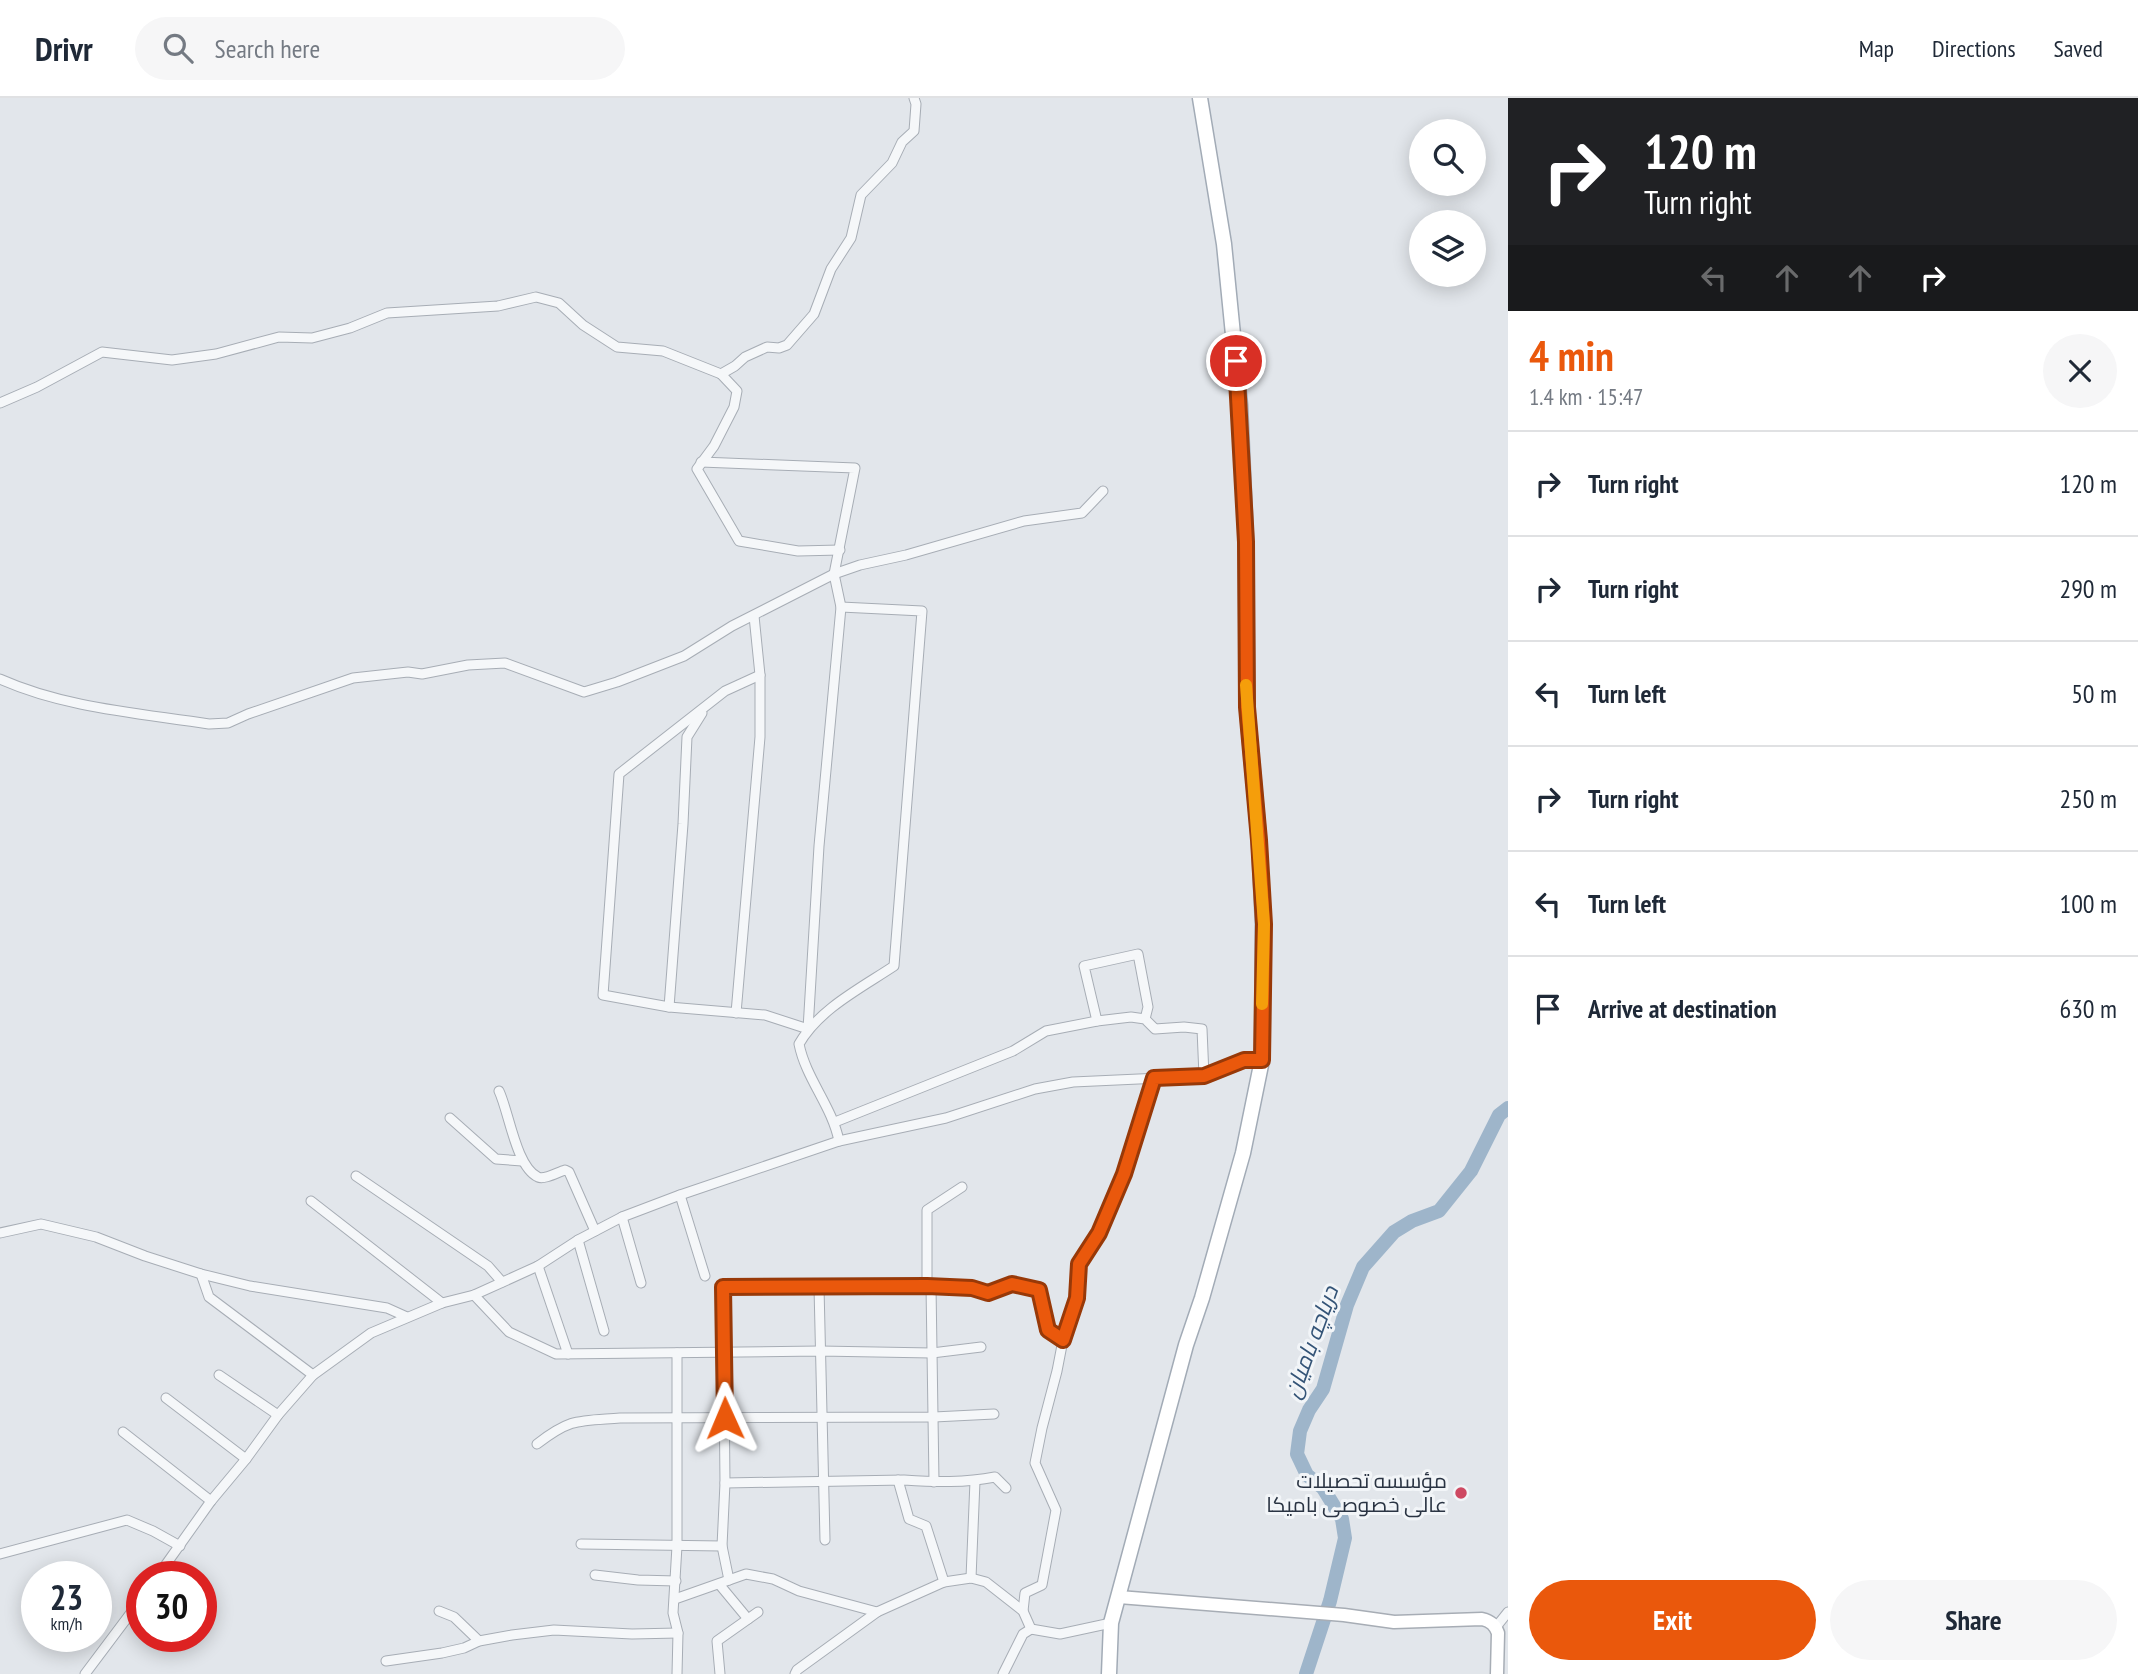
<!DOCTYPE html>
<html lang="en">
<head>
<meta charset="utf-8">
<style>
  body { margin:0; font-family:"PT Sans Narrow",Cairo,sans-serif; background:#f6f6f7; color:#1f2937; height:100vh; display:flex; flex-direction:column; font-size:26px; white-space:nowrap }
  * { box-sizing:border-box; margin:0 }
  p { font-size:23px; color:#747a83 }
  .icon { flex:none; width:38px; height:38px; fill:none; stroke:currentColor; stroke-width:2; stroke-linecap:round; stroke-linejoin:round }
  .map { position:relative; flex:1; overflow:hidden }
  .panel { display:flex; flex-direction:column; background:#fff; width:630px }
  .panel>* { flex:none }
  .top-card { background:#202124; color:#fff; overflow:hidden }
  .buttons { position:absolute; left:1409px; top:21px; display:grid; gap:14px }
  .buttons a { display:grid; place-items:center; width:77px; height:77px; border-radius:50%; background:#fff; box-shadow:0 4px 18px #0003; font-size:35px }
  .speed { position:absolute; left:21px; top:1463px; display:flex; gap:14px; font-size:35px; font-weight:700; text-align:center }
  .speed>* { display:grid; place-content:center; width:91px; height:91px; border-radius:50%; background:#fff; box-shadow:0 4px 18px #0003; line-height:1 }
  .speed small { font-size:18px; font-weight:400 }
  .speed .limit { border:10px solid #d22; background:#fff; color:#111 }
  .pin { position:absolute; display:grid; place-items:center; width:60px; height:60px; color:#fff; margin:-30px; border:4px solid #fff; border-radius:50%; box-shadow:0 2px 7px #0007 }
  .me { position:absolute; width:77px; margin:-38px; rotate:359deg; stroke-linejoin:round; filter:drop-shadow(0 0 5px #0008) }
  .turn { display:flex; align-items:center; gap:24px; height:147px; padding:0 21px; font-size:32px }
  .turn .icon { width:91px; height:91px; stroke-width:2.5 }
  .turn b { display:block; font-size:49px; line-height:60px }
  .lanes { display:flex; align-items:center; height:66px; padding:0 21px; background:#0003; justify-content:center; gap:35px; direction:ltr }
  .lanes .off { opacity:.35 }
  .round { display:grid; place-items:center; flex:none; width:74px; height:74px; border-radius:37px; background:#f6f6f7 }
  .summary { display:flex; align-items:center; justify-content:space-between; height:119px; padding:0 21px }
  h1 { font-size:42px; font-weight:700; line-height:52px; color:#ea580c }
  .cta { display:flex; gap:14px; margin-top:auto; padding:14px 21px }
  .cta a { flex:1; height:80px; border-radius:42px; background:#ea580c; color:#fff; font-size:28px; font-weight:700; line-height:80px; text-align:center }
  .cta a+a { background:#f6f6f7; color:#1f2937 }
  ul { padding:0; list-style:none }
  li { display:flex; align-items:center; gap:21px; height:105px; padding:0 21px; border-top:2px solid #e0e1e3 }
  li div { flex:1 }
  li b { display:block; font-size:26px }
  li em { font-style:normal }
  header { display:flex; align-items:center; gap:42px; box-sizing:border-box; height:98px; padding:0 35px; background:#fff; border-bottom:2px solid #e0e1e3 }
  header strong { font-size:33px }
  nav { display:flex; gap:38px; margin-inline-start:auto; font-size:24px }
  .search { width:490px; height:63px; background:#f6f6f7; display:flex; align-items:center; gap:18px; box-sizing:border-box; padding:0 24px; border-radius:38px; color:#747a83; font-size:26px }
  main { display:flex; flex:1; min-height:0 }
  .map>svg:first-child { display:block }
  .lines { fill:none; stroke-linecap:round; stroke-linejoin:round }
  .river { stroke:#9eb5ca; stroke-width:14 }
  .minor-casing { stroke:#a7adb5; stroke-width:11 }
  .secondary-casing { stroke:#a7adb5; stroke-width:15 }
  .primary-casing { stroke:#a2abb6; stroke-width:17 }
  .minor { stroke:#f5f7f9; stroke-width:9 }
  .secondary { stroke:#fff; stroke-width:12 }
  .primary { stroke:#fff; stroke-width:14 }
  .route-casing { stroke:#983908; stroke-width:18 }
  .route { stroke:#ea580c; stroke-width:12 }
  .slow { stroke:#f59e0b; stroke-width:12 }
  .poi-dot { fill:#ce4962; stroke:#f2f5f8; stroke-width:2.5 }
  .labels { text-anchor:middle; stroke-width:6; stroke-linejoin:round; paint-order:stroke }
  .poi-label { font-size:21px; fill:#2a3443; stroke:#f2f5f8; text-anchor:end }
  .water-label { font-size:23px; font-style:italic; fill:#345477; stroke:#f2f5f8 }
</style>
</head>
<body>
<header>
<strong>Drivr</strong>
<div class="search"><svg class="icon" aria-label="search" viewBox="0 0 24 24"><circle cx="10" cy="10" r="6"/><path d="M15 15l6 6"/></svg>Search here</div>
<nav><a>Map</a><a>Directions</a><a>Saved</a></nav>
</header>
<main>
<div class="map">
<svg width="1508" height="1576" viewBox="0 0 1508 1576">
  <rect width="100%" height="100%" fill="#e2e6eb"/>
  <g class="lines">
    <polyline class="river" points="1306,1576 1330,1503 1345,1440 1342,1421 1323,1390 1307,1377 1297,1356 1300,1333 1309,1312 1323,1291 1347,1207 1363,1169 1394,1134 1412,1123 1439,1113 1471,1073 1499,1017 1508,1010"/>
    <g class="minor-casing">
      <g id="minor">
        <polyline points="0,305 37,289 102,254 172,262 216,256 279,239 312,240 350,230 387,215 498,208 536,199 559,205 583,227 617,249 663,253 721,276"/>
        <polyline points="701,364 855,370 834,476 841,509 819,748 808,931 765,917 669,909 603,897 619,676 725,593 760,577"/>
        <polyline points="840,452 798,453 739,443 697,371 714,348 734,309 737,293 721,276 735,268 745,259 767,249 779,250 787,247 814,216 831,171 851,140 861,97 892,65 902,44 914,33 916,6 914,0"/>
        <path d="M0,581C65,610 139,615 209,626L228,625L248,616L353,580L408,574L422,576L468,567L505,565L584,594L617,584L684,558L732,528L834,476L860,467L906,457L1024,423L1082,415L1103,393"/>
        <polyline points="669,909 683,726 687,639 702,615"/>
        <polyline points="736,915 760,639 760,577 754,518"/>
        <polyline points="1097,923 1084,868 1138,856 1148,909 1145,921"/>
        <path d="M499,993C509,1014 516,1069 538,1079C544,1082 558,1074 565,1072L569,1074L595,1133"/>
        <polyline points="450,1020 496,1061 522,1063"/>
        <polyline points="835,1024 1013,953 1046,933 1097,923 1131,919 1145,921 1155,931 1184,929 1202,931 1204,978"/>
        <path d="M839,1043C832,1008 806,981 799,946C819,911 861,890 894,868L922,513L841,509"/>
        <polyline points="356,1078 488,1168 502,1184"/>
        <polyline points="680,1097 705,1178"/>
        <polyline points="311,1103 442,1205"/>
        <polyline points="622,1119 641,1185"/>
        <polyline points="0,1135 41,1126 96,1139 145,1158 201,1176 250,1188 387,1210 407,1219"/>
        <polyline points="578,1142 604,1233"/>
        <polyline points="538,1168 568,1256"/>
        <polyline points="201,1176 209,1199 313,1277"/>
        <polyline points="931,1188 972,1190 988,1195 1012,1186 1039,1192 1048,1232 1063,1242"/>
        <polyline points="819,1189 825,1442"/>
        <polyline points="474,1197 509,1234 556,1256 820,1253 932,1255 981,1249"/>
        <polyline points="219,1277 278,1317"/>
        <polyline points="166,1300 246,1361"/>
        <polyline points="123,1334 211,1403"/>
        <path d="M537,1346C571,1320 578,1323 620,1320L934,1319L994,1316"/>
        <polyline points="898,1382 909,1421 926,1428 944,1484"/>
        <polyline points="934,1384 931,1188 927,1188 927,1112 962,1089"/>
        <path d="M725,1385L904,1382C935,1384 965,1385 995,1379L1006,1390"/>
        <polyline points="581,1446 722,1448"/>
        <polyline points="0,1456 127,1422 153,1433 180,1448"/>
        <polyline points="595,1477 638,1482 676,1483"/>
        <polyline points="157,1479 211,1403 246,1361 278,1317 313,1277 371,1235 442,1205 474,1197 538,1168 578,1142 622,1119 680,1097 839,1043 946,1020 1035,991 1073,984 1204,978 1244,962 1262,962"/>
        <polyline points="971,1480 975,1383"/>
        <polyline points="729,1482 722,1448 725,1385 723,1189 927,1188"/>
        <polyline points="719,1486 748,1521"/>
        <polyline points="675,1501 746,1476 773,1481 799,1493 877,1514 944,1484 971,1480 986,1484 1023,1513 1031,1531 1060,1536 1111,1525"/>
        <polyline points="439,1513 454,1519 479,1543"/>
        <polyline points="1023,1513 1025,1495 1042,1487 1056,1412 1035,1365 1042,1330 1057,1273 1063,1242 1077,1200 1079,1166 1099,1135 1124,1076 1154,980"/>
        <polyline points="1496,1529 1508,1514"/>
        <polyline points="386,1563 442,1555 464,1550 479,1543 512,1537 554,1532 632,1536 678,1535"/>
        <polyline points="85,1576 142,1500"/>
        <polyline points="677,1576 678,1535 673,1515 677,1448 677,1255"/>
        <polyline points="720,1576 717,1543 758,1514"/>
        <polyline points="795,1576 797,1572 877,1514"/>
        <polyline points="1003,1576 1023,1536 1031,1531"/>
      </g>
    </g>
    <g class="secondary-casing">
      <path id="secondary" d="M1119,1499L1344,1517L1394,1524L1482,1521C1491,1523 1495,1527 1498,1535L1497,1576"/>
    </g>
    <g class="primary-casing">
      <polyline id="primary" points="1109,1576 1111,1525 1186,1247 1202,1200 1243,1055 1262,962 1263,826 1259,742 1247,609 1246,444 1240,307 1224,146 1200,0"/>
    </g>
    <use href="#minor" class="minor"/>
    <use href="#secondary" class="secondary"/>
    <use href="#primary" class="primary"/>
  </g>
  <g class="lines">
    <g class="route-casing">
      <polyline id="route" points="725,1320 723,1189 927,1188 972,1190 988,1195 1012,1186 1039,1192 1048,1232 1063,1242 1077,1200 1079,1166 1099,1135 1124,1076 1154,980 1204,978 1244,962 1262,962 1264,826 1259,742 1247,609 1246,444 1236,263"/>
    </g>
    <use href="#route" class="route"/>
    <polyline class="slow" points="1246,587 1264,826 1262,906"/>
  </g>
  <circle class="poi-dot" cx="1461" cy="1395" r="7"/>
  <g class="labels">
    <g class="poi-label">
      <text x="1447" y="1390">مؤسسه تحصیلات<tspan x="1447" dy="24">عالی خصوصی بامیکا</tspan></text>
    </g>
    <g class="water-label">
      <text transform="translate(1311 1244) rotate(-70)" y="8">دریاچه بامیان</text>
    </g>
  </g>
</svg>
<div class="buttons">
<a><svg class="icon" aria-label="search" viewBox="0 0 24 24"><circle cx="10" cy="10" r="6"/><path d="M15 15l6 6"/></svg></a>
<a><svg class="icon" aria-label="layers" viewBox="0 0 24 24"><path d="M12 4l9 5-9 5-9-5zM3 14l9 5 9-5"/></svg></a>
</div>
<div class="speed"><div>23<small>km/h</small></div><div class="limit">30</div></div>
<div class="pin" style="left:1236px;top:263px;background:#d93025"><svg class="icon" aria-label="arrive" viewBox="0 0 24 24"><path d="M6 21V4h12l-3 4 3 4H6"/></svg></div>
<svg class="me" style="left:725px;top:1320px" viewBox="-20 -20 40 40"><path d="M0-17L14 15 0 8-14 15z" fill="#ea580c" stroke="#fff" stroke-width="4"/></svg>
</div>
<section class="panel">
<div class="top-card">
<div class="turn"><svg class="icon" aria-label="right" viewBox="0 0 24 24"><path d="M7 20v-9h11M14 6l5 5-5 5"/></svg><div><b>120 m</b>Turn right</div></div>
<div class="lanes"><svg class="icon off" aria-label="left" viewBox="0 0 24 24"><path d="M17 20v-9H6M10 6l-5 5 5 5"/></svg><svg class="icon off" aria-label="ahead" viewBox="0 0 24 24"><path d="M12 20V5M6 11l6-6 6 6"/></svg><svg class="icon off" aria-label="ahead" viewBox="0 0 24 24"><path d="M12 20V5M6 11l6-6 6 6"/></svg><svg class="icon" aria-label="right" viewBox="0 0 24 24"><path d="M7 20v-9h11M14 6l5 5-5 5"/></svg></div>
</div>
<div class="summary"><div><h1>4 min</h1><p>1.4 km · 15:47</p></div><a class="round"><svg class="icon" aria-label="close" viewBox="0 0 24 24"><path d="M6 6l12 12M18 6L6 18"/></svg></a></div>
<ul>
<li><svg class="icon" aria-label="right" viewBox="0 0 24 24"><path d="M7 20v-9h11M14 6l5 5-5 5"/></svg><div><b>Turn right</b></div><em>120 m</em></li>
<li><svg class="icon" aria-label="right" viewBox="0 0 24 24"><path d="M7 20v-9h11M14 6l5 5-5 5"/></svg><div><b>Turn right</b></div><em>290 m</em></li>
<li><svg class="icon" aria-label="left" viewBox="0 0 24 24"><path d="M17 20v-9H6M10 6l-5 5 5 5"/></svg><div><b>Turn left</b></div><em>50 m</em></li>
<li><svg class="icon" aria-label="right" viewBox="0 0 24 24"><path d="M7 20v-9h11M14 6l5 5-5 5"/></svg><div><b>Turn right</b></div><em>250 m</em></li>
<li><svg class="icon" aria-label="left" viewBox="0 0 24 24"><path d="M17 20v-9H6M10 6l-5 5 5 5"/></svg><div><b>Turn left</b></div><em>100 m</em></li>
<li><svg class="icon" aria-label="arrive" viewBox="0 0 24 24"><path d="M6 21V4h12l-3 4 3 4H6"/></svg><div><b>Arrive at destination</b></div><em>630 m</em></li>
</ul>
<div class="cta"><a>Exit</a><a>Share</a></div>
</section>
</main>
</body>
</html>
